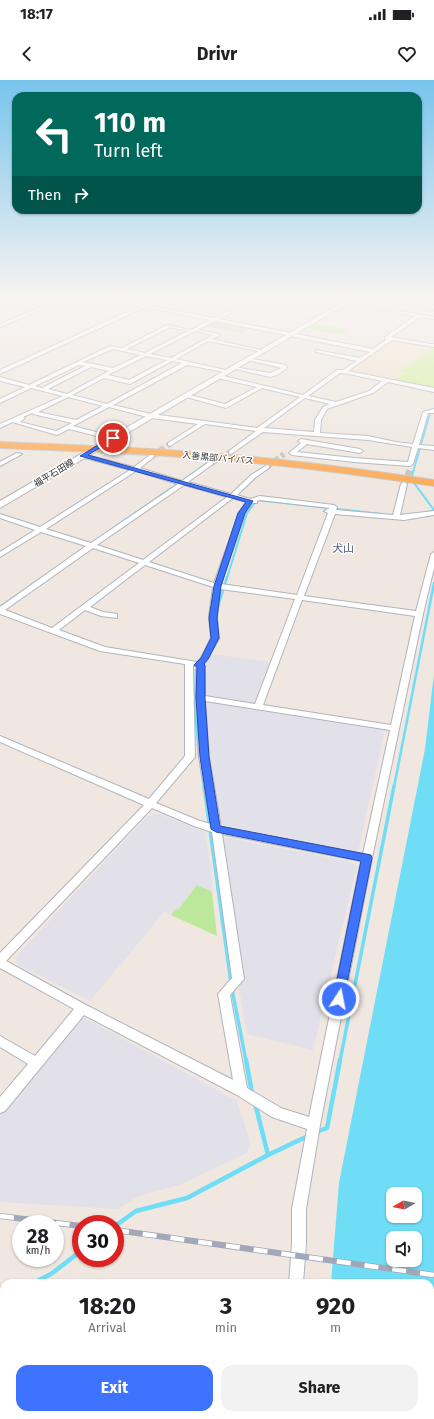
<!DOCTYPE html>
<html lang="en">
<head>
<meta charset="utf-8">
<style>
  body { margin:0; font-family:"Fira Sans","Noto Sans JP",sans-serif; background:#f2f2f2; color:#202124; height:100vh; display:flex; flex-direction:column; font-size:15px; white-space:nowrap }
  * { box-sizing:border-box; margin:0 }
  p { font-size:13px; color:#757577 }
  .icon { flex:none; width:22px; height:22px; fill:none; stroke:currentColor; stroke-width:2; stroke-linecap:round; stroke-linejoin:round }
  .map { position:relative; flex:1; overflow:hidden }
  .panel { position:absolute; left:0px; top:1199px; width:434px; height:140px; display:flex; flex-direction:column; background:#fff; border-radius:12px 12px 0 0; box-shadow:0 1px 3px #0004 }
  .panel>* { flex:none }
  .banner { position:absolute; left:12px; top:12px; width:410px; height:122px; border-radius:12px; box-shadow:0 1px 3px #0004; background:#00695c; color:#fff; overflow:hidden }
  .needle { width:26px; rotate:260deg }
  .buttons { position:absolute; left:386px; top:1107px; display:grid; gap:8px }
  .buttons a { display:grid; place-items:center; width:36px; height:36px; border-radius:8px; background:#fff; box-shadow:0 1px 3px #0004; font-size:20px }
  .speed { position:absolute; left:12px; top:1135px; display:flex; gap:8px; font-size:20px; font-weight:700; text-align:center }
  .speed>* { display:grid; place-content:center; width:52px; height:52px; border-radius:50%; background:#fff; box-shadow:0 1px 3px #0004; line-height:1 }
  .speed small { font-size:10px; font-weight:400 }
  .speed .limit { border:6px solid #d22; background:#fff; color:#111 }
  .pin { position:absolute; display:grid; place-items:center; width:34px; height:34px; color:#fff; margin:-17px; border:2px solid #fff; border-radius:50%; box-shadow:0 1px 4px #0007 }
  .me { position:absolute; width:44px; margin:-22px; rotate:11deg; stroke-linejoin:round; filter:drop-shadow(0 0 3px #0008) }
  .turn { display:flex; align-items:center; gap:14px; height:84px; padding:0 16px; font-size:18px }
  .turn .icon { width:52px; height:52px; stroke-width:2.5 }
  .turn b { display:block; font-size:28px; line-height:34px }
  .then { display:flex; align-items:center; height:38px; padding:0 16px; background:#0003; gap:8px; font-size:15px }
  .eta { display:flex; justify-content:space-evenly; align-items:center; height:68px; text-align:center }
  .eta b { font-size:24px; font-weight:700; line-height:28px }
  .button { display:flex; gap:8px; margin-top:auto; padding:8px 16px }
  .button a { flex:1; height:46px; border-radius:12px; background:#3d73ff; color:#fff; font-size:16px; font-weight:700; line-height:46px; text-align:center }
  .button a+a { background:#f2f2f2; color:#202124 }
  .status { display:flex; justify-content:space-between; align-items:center; height:28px; padding:0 20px; background:#fff; direction:ltr }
  .status svg { height:11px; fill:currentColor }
  header { display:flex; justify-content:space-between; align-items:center; height:52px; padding:0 16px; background:#fff; font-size:18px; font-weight:700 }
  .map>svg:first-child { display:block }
  .industrial { fill:#e2e0e8 }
  .education { fill:#f1e3cf }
  .green { fill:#bce89b }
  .cemetery { fill:#cbdab6 }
  .pitch { fill:#d1ef96 }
  .water { fill:#6fddf5; fill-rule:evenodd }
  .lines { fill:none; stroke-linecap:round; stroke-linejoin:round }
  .stream-far4 { stroke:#6fddf5; stroke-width:1.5 }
  .stream-far3 { stroke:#6fddf5; stroke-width:2 }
  .stream-far2 { stroke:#6fddf5; stroke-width:2.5 }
  .stream-far1 { stroke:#6fddf5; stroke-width:3.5 }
  .stream { stroke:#6fddf5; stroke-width:4.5 }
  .minor-tunnel { stroke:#c8c2bc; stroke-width:6; stroke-dasharray:6 3; stroke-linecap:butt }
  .minor-casing { stroke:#b0b4be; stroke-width:2 }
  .tertiary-casing { stroke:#b0b4be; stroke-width:2 }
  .secondary-casing { stroke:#b0b4be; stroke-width:2 }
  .trunk-casing { stroke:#c9c9c9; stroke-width:2 }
  .minor { fill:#fff; fill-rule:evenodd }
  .tertiary { fill:#fff; fill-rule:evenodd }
  .secondary { fill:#fff; fill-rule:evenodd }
  .trunk { fill:#fcad5c; fill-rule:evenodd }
  .rail-casing { stroke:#a2a7b9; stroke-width:6 }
  .rail { stroke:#fff; stroke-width:4.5; stroke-dasharray:14; stroke-linecap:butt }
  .route { fill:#3d73ff; stroke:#284ba6 }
  .labels { text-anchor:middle; stroke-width:3; stroke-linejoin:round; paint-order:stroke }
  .far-street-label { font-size:9px; fill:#2e2e2e; stroke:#fff }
  .far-quarter-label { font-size:11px; fill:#4b5982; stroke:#fff }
</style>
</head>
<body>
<div class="status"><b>18:17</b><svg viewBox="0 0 49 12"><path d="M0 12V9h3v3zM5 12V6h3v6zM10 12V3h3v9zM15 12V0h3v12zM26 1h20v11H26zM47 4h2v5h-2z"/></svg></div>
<header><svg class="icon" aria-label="back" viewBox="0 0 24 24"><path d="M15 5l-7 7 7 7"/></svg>Drivr<svg class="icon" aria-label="heart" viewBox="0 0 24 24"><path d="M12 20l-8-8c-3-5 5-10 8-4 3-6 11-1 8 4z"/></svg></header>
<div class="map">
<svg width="434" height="1339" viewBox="0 0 434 1339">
  <rect width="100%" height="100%" fill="#efe7e0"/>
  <g class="industrial">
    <polygon points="210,574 271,582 256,624 202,615 203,591"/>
    <polygon points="204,621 385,650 358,772 222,745 208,677"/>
    <polygon points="159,734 205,752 211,787 212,812 197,805 178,830 175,829 171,835 164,832 90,921 17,884 15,878 120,765 150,735"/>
    <polygon points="228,758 348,781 357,786 313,970 247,954 239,908 242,903 223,759"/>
    <polygon points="81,936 237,1021 250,1061 247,1073 179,1105 139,1116 117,1129 0,1122 0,1034"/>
  </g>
  <polygon class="education" points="391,259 434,268 434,310 347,292"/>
  <g class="green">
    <polygon points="314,244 348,250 341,255 307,248"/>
    <polygon points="197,805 212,812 217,856 171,835 175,829 178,830"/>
  </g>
  <polygon class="cemetery" points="216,240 252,248 241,253 204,246"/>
  <polygon class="pitch" points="432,268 434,268 434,308 395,300 405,292 401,291"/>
  <path class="water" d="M434,594V1339H324V1335H430V1203H331L339,1103L425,669ZM393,1114H415V1136H393ZM393,1158H415V1180H393Z"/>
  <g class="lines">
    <polyline class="stream-far4" points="429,338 430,333 434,332"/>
    <g class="stream-far3">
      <polyline points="429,337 411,399 434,430"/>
      <polyline points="186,398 207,383"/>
      <polyline points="427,432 434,431"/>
      <polyline points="41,498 180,402"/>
      <polyline points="227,498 247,433 257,420 382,434"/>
    </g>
    <g class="stream-far2">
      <polyline points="0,527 43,497"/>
      <polyline points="217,530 227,497"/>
      <polyline points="199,587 196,590 195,627 199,676"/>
      <polyline points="201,687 204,707"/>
      <polyline points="394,707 434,503"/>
    </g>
    <g class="stream-far1">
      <polyline points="204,706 231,903"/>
      <polyline points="232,909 246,981"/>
      <polyline points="340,981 394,706"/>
    </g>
    <g class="stream">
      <polyline points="246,980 252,1013"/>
      <polyline points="255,1023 268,1075"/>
      <polyline points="316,1052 327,1048 340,980"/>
      <polyline points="115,1146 136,1131 187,1118 268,1075 308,1056"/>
      <polyline points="33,1203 51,1194 81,1171"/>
      <polyline points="0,1221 4,1218"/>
    </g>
    <g class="minor-tunnel">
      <polyline points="152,376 170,364"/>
      <polyline points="211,383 231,372"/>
      <polyline points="267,387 284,374"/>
      <polyline points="404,404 410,389"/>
    </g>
    <g class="minor-casing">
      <g id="minor">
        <polygon points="69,216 74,216 0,247 0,244"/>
        <path d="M89,216H95L214,238L260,216H264L219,239L373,269L387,259H385V257L415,236L307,217L305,216L434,237V239L420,237L391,257L431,264H434V267L392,260L348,291L434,308V312L388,302L373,313L327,329L321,340L320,353L368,356L396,362L413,364L423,332L434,329V333H428L419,365L434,366V370L418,368L413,384L410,386L354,382L292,375L289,373L301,363L298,361L301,359L360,369L363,371L360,373L307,364L297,372L354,378L408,382L412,367L368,360L263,352L231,374L229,373V371L256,351L205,344L170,366L168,365V363L198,344L151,338L109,327L73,346L115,357V359L113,360L69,349L57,355L12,342L0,348V344L63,316L31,308L0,323V319L25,307L0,301V297L29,305L110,266L122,268L167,245L191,250L210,240ZM215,241L370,272L360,278L316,270V272L357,281L343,290H337L303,315L219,295L217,296V298L257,307L225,324L186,314L183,316L226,328L262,308L300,317L257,348L151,334L113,325L187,285L230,293V291L176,279L208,261L263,272L265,271L212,259L219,256V254L198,250ZM170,247L188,251L145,273L127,269ZM195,251L213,255L171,278L150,274ZM113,269L141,275L113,288L83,282ZM146,276L167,280L129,300L108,295ZM172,281L182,283L107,324L72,315L104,298L130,304ZM79,285L85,286L42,308L35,306ZM91,287L109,291L67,314L48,309ZM340,293H344L382,301L369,311L336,322L308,316ZM68,317L103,326L76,340L38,332ZM305,318L330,324L323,327L315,340L314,352L264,348ZM32,333L33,334L72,343L56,351L20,342L25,338L23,337Z"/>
        <polygon points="434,221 434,223 424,226 422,225"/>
        <polygon points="247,278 286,285 287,288 277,295 270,297 232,288 234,287 270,293 282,288 247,280"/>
        <polygon points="17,373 22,374 0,386 0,382"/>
        <path d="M83,374L134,387L150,375H154V377L140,388L182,401L209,382H213V384L188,402L231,414L251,395L267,385L269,386V388L256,397L237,415L250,419L260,416L334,425L337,427L336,430L393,435L401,404L404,402L407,404L400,435L434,431V435L404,440L335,434L304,516L416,531L431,474L434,472V488L423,534L372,778L320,1045L306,1129V1163L303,1203H289L292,1163V1129L307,1049L272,1037L237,1015L84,935L5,1031L0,1033V1017L28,984L0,967V956L35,976L74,929L0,888V873L144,725L0,662V656L149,719L185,676V584L100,571L0,534V527L86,466L41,452L0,477V472L35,450L0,438V434L40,447L130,390L81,377L80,376ZM136,391L178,404L91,463L46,449ZM184,405L227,417L143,480L97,465ZM233,418L246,422L239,433L214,503L149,482ZM260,420L330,428L324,431L328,433L297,515L221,504L245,433L252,423H257V421ZM93,468L139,483L52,548L5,530ZM145,485L213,507L209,537L211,558L201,578L197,582L105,567L59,550L85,530L101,536L117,538V534L103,532L90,527ZM220,509L295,519L255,624L205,616L204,584L208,579L219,558L217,537ZM302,520L415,536L391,645L263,625ZM193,585L197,587L199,677L211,744L200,741L156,723L195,677ZM205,621L390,650L363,774L221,747L209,677ZM152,728L194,746L212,752L232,898L218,914L233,1000L86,925L6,881ZM222,754L361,781L309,1037L281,1028L247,1008L230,915L244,899Z"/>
        <rect x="272" y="1335" width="16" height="4"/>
      </g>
    </g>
    <g class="tertiary-casing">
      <polygon id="tertiary" points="162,216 169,216 0,294 0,290"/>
    </g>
    <g class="secondary-casing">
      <g id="secondary">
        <polygon points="353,216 360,216 0,428 0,421"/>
        <polygon points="399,216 406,216 418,222 434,225 434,229 414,224"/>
      </g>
    </g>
    <g class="trunk-casing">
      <path id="trunk" d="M0,362C78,365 155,368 233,375C300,381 367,390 434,400V406C367,396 300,387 233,381C155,374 78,371 0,368Z"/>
    </g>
    <use href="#minor" class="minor"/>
    <use href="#tertiary" class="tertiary"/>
    <use href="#secondary" class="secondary"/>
    <use href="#trunk" class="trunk"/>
    <g class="rail-casing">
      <g id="rail">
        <polyline points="0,1136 81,1146"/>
        <polyline points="115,1150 434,1195"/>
      </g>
    </g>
    <use href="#rail" class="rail"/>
  </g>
  <linearGradient id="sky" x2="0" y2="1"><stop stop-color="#77c4ed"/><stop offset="0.54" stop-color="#f8f4f1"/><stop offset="1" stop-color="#f8f4f1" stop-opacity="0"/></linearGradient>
  <rect width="434" height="403" fill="url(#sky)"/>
  <polygon class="route" points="111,357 116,358 88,375 253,421 245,433 221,506 217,538 219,558 208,579 204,584 205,585 205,618 209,677 220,746 371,775 372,778 343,923 339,924 335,923 333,919 361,781 216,752 211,749 200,677 196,618 197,587 194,585 201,578 211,558 209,538 214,506 238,433 246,422 80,376"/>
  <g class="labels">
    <g class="far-street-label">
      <text transform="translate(218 378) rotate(5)" y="3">入善黒部バイパス</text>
      <text transform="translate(54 393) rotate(-31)" y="3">福平石田線</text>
    </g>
    <g class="far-quarter-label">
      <text x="343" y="472">犬山</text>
    </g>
  </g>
</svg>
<div class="buttons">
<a><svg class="needle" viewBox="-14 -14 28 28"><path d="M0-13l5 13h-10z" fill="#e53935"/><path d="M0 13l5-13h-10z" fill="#757577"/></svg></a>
<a><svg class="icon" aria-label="sound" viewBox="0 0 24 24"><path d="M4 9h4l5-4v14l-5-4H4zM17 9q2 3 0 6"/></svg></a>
</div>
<div class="speed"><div>28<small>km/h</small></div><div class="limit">30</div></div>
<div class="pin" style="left:113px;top:358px;background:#d93025"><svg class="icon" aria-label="arrive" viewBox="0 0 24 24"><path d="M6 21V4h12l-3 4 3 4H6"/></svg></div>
<svg class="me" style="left:339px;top:919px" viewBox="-20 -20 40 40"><circle r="17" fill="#3d73ff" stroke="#fff" stroke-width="3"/><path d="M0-11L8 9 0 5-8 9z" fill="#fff"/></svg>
<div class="banner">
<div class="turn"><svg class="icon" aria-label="left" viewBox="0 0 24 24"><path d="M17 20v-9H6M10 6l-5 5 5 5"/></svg><div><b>110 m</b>Turn left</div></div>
<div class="then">Then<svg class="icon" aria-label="right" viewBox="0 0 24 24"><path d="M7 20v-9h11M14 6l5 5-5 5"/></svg></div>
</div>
<section class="panel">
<div class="eta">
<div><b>18:20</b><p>Arrival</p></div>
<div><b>3</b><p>min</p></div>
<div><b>920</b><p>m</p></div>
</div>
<div class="button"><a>Exit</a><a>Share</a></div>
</section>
</div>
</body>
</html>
